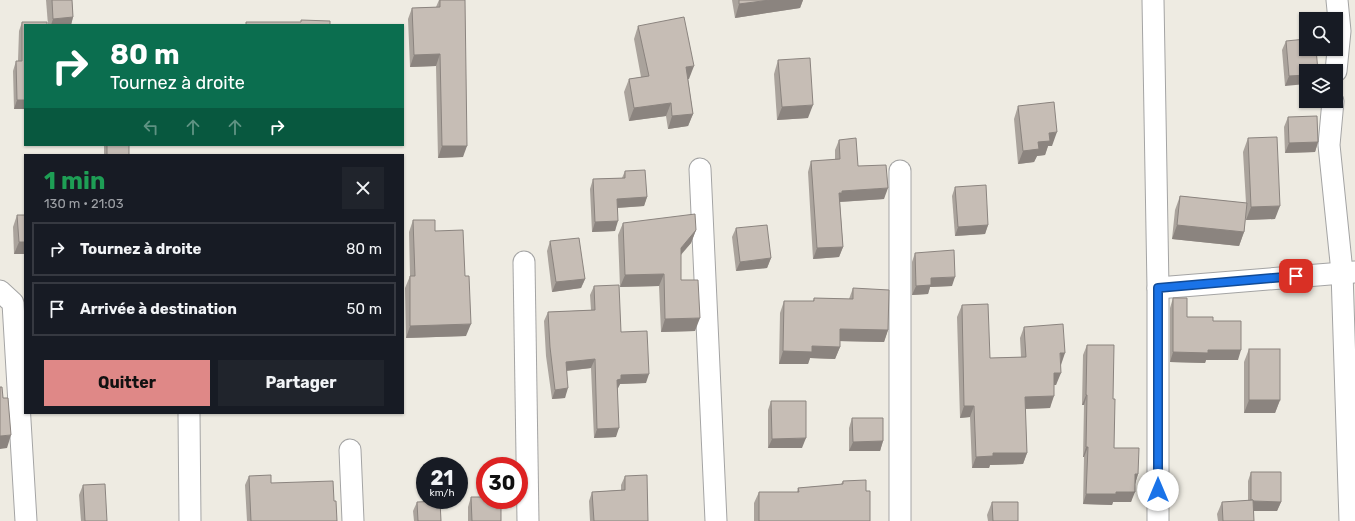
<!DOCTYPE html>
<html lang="fr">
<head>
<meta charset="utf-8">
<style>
  body { margin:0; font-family:Rubik,sans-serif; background:#20242c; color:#f1f3f6; height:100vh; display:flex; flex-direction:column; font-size:15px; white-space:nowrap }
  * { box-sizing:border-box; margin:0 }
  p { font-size:13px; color:#9ea1a6 }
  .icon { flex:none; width:22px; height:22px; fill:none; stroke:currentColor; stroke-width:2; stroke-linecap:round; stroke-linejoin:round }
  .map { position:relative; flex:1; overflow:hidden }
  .panel { position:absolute; left:24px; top:154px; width:380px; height:260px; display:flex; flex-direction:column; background:#171b24; border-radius:0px; box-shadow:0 1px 3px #0004 }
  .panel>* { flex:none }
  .guide { position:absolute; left:24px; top:24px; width:380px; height:122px; border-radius:0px; box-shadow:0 1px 3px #0004; background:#0b6e4f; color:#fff; overflow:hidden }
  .controls { position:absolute; left:1299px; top:12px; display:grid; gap:8px }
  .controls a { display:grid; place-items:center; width:44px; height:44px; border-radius:0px; background:#171b24; box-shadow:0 1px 3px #0004; font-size:20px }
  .speed { position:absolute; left:416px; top:457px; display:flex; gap:8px; font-size:20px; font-weight:700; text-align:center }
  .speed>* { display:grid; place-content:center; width:52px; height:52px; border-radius:50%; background:#171b24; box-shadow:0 1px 3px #0004; line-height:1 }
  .speed small { font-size:10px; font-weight:400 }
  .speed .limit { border:6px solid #d22; background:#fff; color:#111 }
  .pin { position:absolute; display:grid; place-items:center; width:34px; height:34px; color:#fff; margin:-17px; border-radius:8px; box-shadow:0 2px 6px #0006 }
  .me { position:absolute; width:44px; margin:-22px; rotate:0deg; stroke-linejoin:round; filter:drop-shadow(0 0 3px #0008) }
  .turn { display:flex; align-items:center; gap:14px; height:84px; padding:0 20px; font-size:18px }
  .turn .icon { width:52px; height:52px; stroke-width:2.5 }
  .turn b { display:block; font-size:28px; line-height:34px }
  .lanes { display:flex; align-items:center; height:38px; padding:0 20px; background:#0003; justify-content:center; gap:20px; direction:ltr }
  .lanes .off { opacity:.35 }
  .round { display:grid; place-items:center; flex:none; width:42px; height:42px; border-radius:0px; background:#20242c }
  .head { display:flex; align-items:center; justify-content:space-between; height:68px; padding:0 20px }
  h1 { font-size:24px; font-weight:700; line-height:30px; color:#1e9e55 }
  .cta { display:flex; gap:8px; margin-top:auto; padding:8px 20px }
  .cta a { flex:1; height:46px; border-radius:0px; background:#df8887; color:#111; font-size:16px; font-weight:700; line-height:46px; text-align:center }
  .cta a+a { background:#20242c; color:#f1f3f6 }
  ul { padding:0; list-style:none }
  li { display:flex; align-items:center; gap:12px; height:54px; margin:0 8px 6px; padding:0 12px; border:2px solid #363941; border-radius:0px }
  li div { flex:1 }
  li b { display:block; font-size:15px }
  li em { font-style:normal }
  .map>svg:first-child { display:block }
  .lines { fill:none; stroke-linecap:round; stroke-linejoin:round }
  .minor-casing { stroke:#a4a4a4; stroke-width:23 }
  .minor { stroke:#fff; stroke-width:21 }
  .wall { fill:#aaa39c }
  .shaded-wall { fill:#8b847f }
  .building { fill:#c6bdb5; stroke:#8b847f }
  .route-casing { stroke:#114b97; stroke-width:10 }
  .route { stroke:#1a73e8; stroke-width:7 }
</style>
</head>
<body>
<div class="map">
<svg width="1355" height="521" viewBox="0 0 1355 521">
  <rect width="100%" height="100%" fill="#eeebe2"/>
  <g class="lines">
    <g class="minor-casing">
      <g id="minor">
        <polyline points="1153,0 1158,288 1158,521"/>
        <polyline points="1336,71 1340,31 1337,0"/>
        <polyline points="1333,101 1329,145 1342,272 1350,521"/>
        <polyline points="700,169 716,521"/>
        <polyline points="524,262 528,521"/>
        <polyline points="1158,288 1355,272"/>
        <polyline points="0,291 13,303 26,521"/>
        <polyline points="189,413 190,521"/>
        <polyline points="350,450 353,521"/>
        <polyline points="900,521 900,171"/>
      </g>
    </g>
    <use href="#minor" class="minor"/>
  </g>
  <g class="wall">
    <polygon points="46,0 72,0 73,17 71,25 48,25"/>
    <polygon points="439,0 465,0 463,157 438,158 436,66 410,67 408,19 412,8 436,7"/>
    <polygon points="732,0 803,0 800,8 735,18"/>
    <polygon points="22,22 25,109 14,109 13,71 16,61 18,61 19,31"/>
    <polygon points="638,26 689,79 688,79 693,114 688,126 668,129 666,116 629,121 624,92 629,79 641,77 634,39"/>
    <polygon points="1286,41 1318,71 1285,86 1282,50"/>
    <polygon points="778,60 808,118 777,120 774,74"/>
    <polygon points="1018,106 1052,146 1048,146 1045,155 1037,156 1034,162 1018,164 1014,119"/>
    <polygon points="1288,117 1318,142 1315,152 1285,153 1284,127"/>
    <polygon points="1248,138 1275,219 1246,220 1246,211 1244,232 1239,246 1172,239 1175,210 1180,196 1246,203 1243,152"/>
    <polygon points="839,140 858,166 884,199 840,202 843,247 839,257 813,259 808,172 811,161 835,160 835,150"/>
    <rect x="104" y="145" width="25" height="10"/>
    <polygon points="625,171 647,197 644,206 618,208 615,231 592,232 590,189 593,179 622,178"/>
    <polygon points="955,187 988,225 985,234 955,236 952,196"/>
    <polygon points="17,215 25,215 25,254 14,254 13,227"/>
    <polygon points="413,220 435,231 466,336 406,338 405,288 410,276 409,232"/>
    <polygon points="623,223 696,230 691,243 681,255 681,280 695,331 661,332 659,286 620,287 618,235"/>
    <polygon points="736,228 771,258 767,268 736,271 732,237"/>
    <polygon points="550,241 585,279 581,288 552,292 547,251"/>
    <polygon points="915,253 952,286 930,287 928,294 912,295 912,262"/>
    <polygon points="594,286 621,332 646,383 620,384 618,388 616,437 594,438 591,368 567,371 565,398 552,399 546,356 544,321 548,312 591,310 590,295"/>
    <polygon points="853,288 888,330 884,342 840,341 840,347 835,359 810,358 808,364 779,364 780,313 784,301 813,301 814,298 849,299"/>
    <polygon points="1173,298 1187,317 1213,321 1238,360 1206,360 1205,363 1170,362 1170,308"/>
    <polygon points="962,305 990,358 1021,357 1020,338 1024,327 1060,365 1056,385 1054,385 1050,408 1025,409 1027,453 1023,464 990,465 989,468 972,468 970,417 960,418 957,317"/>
    <polygon points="1087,345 1113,399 1114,448 1138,474 1135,484 1131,502 1113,502 1112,505 1083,504 1084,457 1083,457 1084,405 1082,405 1083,355"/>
    <polygon points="1249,349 1280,400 1275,413 1244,413 1244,362"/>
    <polygon points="771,401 802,448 768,448 768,410"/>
    <polygon points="852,418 883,441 880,451 849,451 849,428"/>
    <polygon points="1251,472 1281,502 1277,511 1253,511 1254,521 1218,521 1217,514 1222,502 1248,501 1248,481"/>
    <polygon points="249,476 271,483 334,501 337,521 247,521 245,485"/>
    <polygon points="625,476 648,521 590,521 589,501 592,492 621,490 621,485"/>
    <polygon points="843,481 866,491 870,521 754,521 754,503 759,492 797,492 798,488 841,484"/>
    <polygon points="83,485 107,521 81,521 79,495"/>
    <polygon points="471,497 501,521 468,521 468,507"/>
    <polygon points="417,502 441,521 414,521 413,511"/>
    <polygon points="992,502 1018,521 988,521 987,515"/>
  </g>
  <g class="shaded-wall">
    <polygon points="770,0 803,0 800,8 735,18 739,4"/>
    <polygon points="73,17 71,25 51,25 53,19"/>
    <polygon points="440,54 436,66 410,67 414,55"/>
    <polygon points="694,66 689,79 682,80 686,67"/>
    <polygon points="1306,75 1306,84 1285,86 1289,76"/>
    <polygon points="17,100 25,100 25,109 14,109"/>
    <polygon points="671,103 666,116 629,121 634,108"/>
    <polygon points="813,105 808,118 777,120 782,107"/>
    <polygon points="693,114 688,126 668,129 672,116"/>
    <polygon points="1057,132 1052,146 1048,146 1045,155 1037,156 1034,162 1018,164 1023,151 1038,142 1049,133"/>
    <polygon points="1318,142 1315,152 1285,153 1289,143"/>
    <polygon points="442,146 467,146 463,157 438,158"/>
    <polygon points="888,188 884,199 838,202 839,193 842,191"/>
    <polygon points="647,197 644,206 614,208 617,199"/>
    <polygon points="1280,206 1275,219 1246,220 1251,207"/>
    <polygon points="618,221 615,231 592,232 595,222"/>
    <polygon points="988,225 985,234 955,236 958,227"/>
    <polygon points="1177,225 1244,232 1239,246 1172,239"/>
    <polygon points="696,230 691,243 676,260 681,248"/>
    <polygon points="19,242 25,242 25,254 14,254"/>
    <polygon points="843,247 839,257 813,259 817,248"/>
    <polygon points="771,258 767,268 736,271 740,262"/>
    <polygon points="664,274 659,286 620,287 625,275"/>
    <polygon points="955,277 952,286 930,287 928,294 912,295 916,286 931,278"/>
    <polygon points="585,279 581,288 552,292 556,282"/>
    <polygon points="700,318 695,331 661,332 665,319"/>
    <polygon points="471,324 466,336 406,338 410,326"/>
    <polygon points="840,329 888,330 884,342 836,341"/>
    <polygon points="812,346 840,347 835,359 810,358 808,364 779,364 783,351"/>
    <polygon points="1208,350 1241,350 1238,360 1206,360 1205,363 1170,362 1173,352"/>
    <polygon points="1060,353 1065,353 1061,365"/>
    <polygon points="595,359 591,368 563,371 566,362"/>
    <polygon points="1054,373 1061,373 1056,385 1049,385"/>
    <polygon points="649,374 646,383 620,384 618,388 614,389 617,380 621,375"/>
    <polygon points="568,388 565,398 552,399 555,390"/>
    <polygon points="1086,395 1087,395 1084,405 1082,405"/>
    <polygon points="1054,396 1050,408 1021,409 1025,397"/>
    <polygon points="1249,400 1280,400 1275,413 1244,413"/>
    <polygon points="964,406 974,406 970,417 960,418"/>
    <polygon points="619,428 616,437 594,438 597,429"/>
    <polygon points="11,435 7,448 0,449 0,436"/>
    <polygon points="806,438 802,448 768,448 772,439"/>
    <polygon points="883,441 880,451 849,451 853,442"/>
    <polygon points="1086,447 1088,447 1084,457 1083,457"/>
    <polygon points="993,453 1027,453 1023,464 990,465 989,468 972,468 976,457"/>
    <polygon points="1135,474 1138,474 1135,484"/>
    <polygon points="1116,492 1135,492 1131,502 1113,502 1112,505 1083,504 1086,494"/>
    <polygon points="1251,501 1281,502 1277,511 1248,511"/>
  </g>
  <g class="building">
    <polygon points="52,0 72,0 73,17 53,19"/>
    <polygon points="440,0 465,0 467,146 442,146 440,54 414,55 412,8 440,7"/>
    <polygon points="739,0 770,0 739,4"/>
    <polygon points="684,17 694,66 686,67 693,114 672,116 671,103 634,108 629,79 649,76 638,26"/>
    <polygon points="301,20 330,21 330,25 246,25 246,22 301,22"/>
    <polygon points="22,22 47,22 47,25 25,25 25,100 17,100 16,61 22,61"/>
    <polygon points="1306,39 1306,49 1316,49 1318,71 1306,71 1306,75 1289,76 1286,41"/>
    <polygon points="810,58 813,105 782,107 778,60"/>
    <polygon points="1054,102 1057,132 1049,133 1050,141 1038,142 1039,149 1023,151 1018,106"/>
    <polygon points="1317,116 1318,142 1289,143 1288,117"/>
    <polygon points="1277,137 1280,206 1251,207 1248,138"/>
    <polygon points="856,138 858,166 886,165 888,188 842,191 842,193 839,193 843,247 817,248 811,161 840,159 839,140"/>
    <rect x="107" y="145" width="22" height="10"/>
    <polygon points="645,170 647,197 617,199 618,221 595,222 593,179 625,178 625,171"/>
    <polygon points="986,185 988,225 958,227 955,187"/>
    <polygon points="1180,196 1247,203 1244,232 1177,225"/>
    <polygon points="695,214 696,230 681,248 681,280 698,280 700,318 665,319 664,274 625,275 623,223"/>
    <polygon points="17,215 25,215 25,242 19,242"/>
    <polygon points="413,220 435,220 435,231 463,230 465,276 469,276 471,324 410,326 410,276 415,276"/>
    <polygon points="767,225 771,258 740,262 736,228"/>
    <polygon points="579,238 585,279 556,282 550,241"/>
    <polygon points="954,250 955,277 931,278 931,285 916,286 915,253"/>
    <polygon points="619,285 621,332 647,331 649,374 621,375 621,379 617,380 619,428 597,429 595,359 566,362 568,388 555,390 550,347 548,312 595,310 594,286"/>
    <polygon points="853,288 889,290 888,330 840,329 840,347 812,346 812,352 783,351 784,301 814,301 814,298 853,299"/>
    <polygon points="1173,298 1187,298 1187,317 1213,317 1213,321 1241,321 1241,350 1208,350 1208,353 1173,352"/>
    <polygon points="988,304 990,358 1026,357 1024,327 1063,324 1065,353 1060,353 1061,373 1054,373 1054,396 1025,397 1027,453 993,453 993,456 976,457 974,406 964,406 962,305"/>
    <polygon points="1087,345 1114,345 1113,399 1115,399 1114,448 1139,448 1138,474 1135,474 1135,492 1116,492 1116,494 1086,494 1088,447 1086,447 1087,395 1086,395"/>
    <rect x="1249" y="349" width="31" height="51"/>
    <polygon points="0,387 2,387 3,398 8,398 11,435 0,436"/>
    <polygon points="771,401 806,401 806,438 772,439"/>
    <polygon points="852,418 883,418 883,441 853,442"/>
    <polygon points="1251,472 1281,472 1281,502 1253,501 1253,500 1251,500"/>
    <polygon points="271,475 271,483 333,481 334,501 336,501 337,521 251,521 249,476"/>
    <polygon points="647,475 648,521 594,521 592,492 625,490 625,476"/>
    <polygon points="866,480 866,491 870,491 870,521 759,521 759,492 799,492 798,488 843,484 843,481"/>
    <polygon points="105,484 107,521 85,521 83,485"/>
    <polygon points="471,497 485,497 485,500 501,500 501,521 472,521"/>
    <polygon points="1253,500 1254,521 1223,521 1222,502"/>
    <polygon points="440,501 441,521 418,521 417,502"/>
    <polygon points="992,502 1018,502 1018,521 993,521"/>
  </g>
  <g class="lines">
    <g class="route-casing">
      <polyline id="route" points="1158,490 1158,288 1296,276"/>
    </g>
    <use href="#route" class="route"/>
  </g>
</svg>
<div class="controls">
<a><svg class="icon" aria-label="search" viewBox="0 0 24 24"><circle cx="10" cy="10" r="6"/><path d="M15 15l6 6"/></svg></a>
<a><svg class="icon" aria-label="layers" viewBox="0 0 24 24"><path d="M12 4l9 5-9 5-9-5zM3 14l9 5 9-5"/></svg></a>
</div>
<div class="speed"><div>21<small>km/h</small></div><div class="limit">30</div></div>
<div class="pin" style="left:1296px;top:276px;background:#d93025"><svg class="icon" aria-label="arrive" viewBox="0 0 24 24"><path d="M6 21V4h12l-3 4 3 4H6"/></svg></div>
<svg class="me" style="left:1158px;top:490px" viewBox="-20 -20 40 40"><circle r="19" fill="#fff"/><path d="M0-13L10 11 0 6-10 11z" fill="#1a73e8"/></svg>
<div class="guide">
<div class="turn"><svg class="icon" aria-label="right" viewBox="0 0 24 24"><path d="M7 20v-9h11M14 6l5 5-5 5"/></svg><div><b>80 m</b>Tournez à droite</div></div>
<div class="lanes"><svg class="icon off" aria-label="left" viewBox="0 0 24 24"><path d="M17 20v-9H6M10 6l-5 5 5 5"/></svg><svg class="icon off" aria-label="ahead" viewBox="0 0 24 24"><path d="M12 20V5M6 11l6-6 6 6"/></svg><svg class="icon off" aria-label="ahead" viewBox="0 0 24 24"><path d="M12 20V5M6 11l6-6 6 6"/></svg><svg class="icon" aria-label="right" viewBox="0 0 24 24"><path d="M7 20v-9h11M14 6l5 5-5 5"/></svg></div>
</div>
<section class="panel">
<div class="head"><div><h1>1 min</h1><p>130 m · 21:03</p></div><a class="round"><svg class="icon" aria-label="close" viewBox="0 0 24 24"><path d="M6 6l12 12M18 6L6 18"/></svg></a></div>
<ul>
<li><svg class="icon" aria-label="right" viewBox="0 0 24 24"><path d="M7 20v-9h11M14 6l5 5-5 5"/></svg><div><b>Tournez à droite</b></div><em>80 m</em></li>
<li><svg class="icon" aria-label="arrive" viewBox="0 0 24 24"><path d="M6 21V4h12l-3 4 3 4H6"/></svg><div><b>Arrivée à destination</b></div><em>50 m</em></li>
</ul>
<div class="cta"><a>Quitter</a><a>Partager</a></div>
</section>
</div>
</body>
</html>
